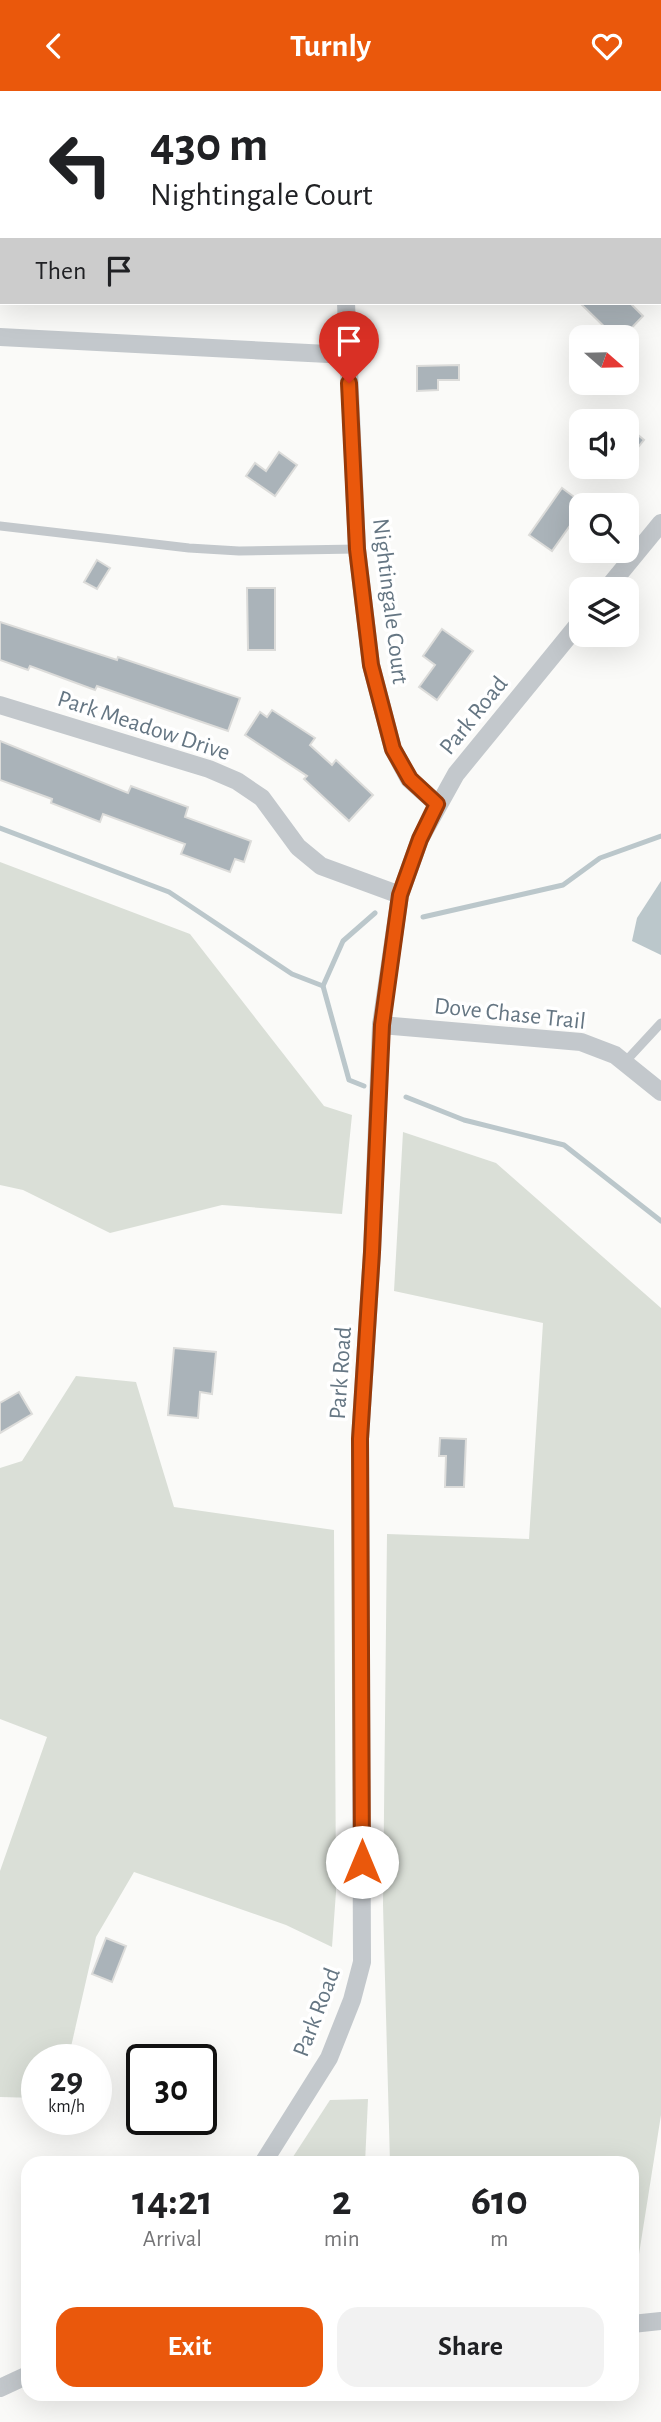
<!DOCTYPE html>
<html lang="en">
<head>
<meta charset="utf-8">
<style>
  body { margin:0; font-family:"Alegreya Sans",sans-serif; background:#f2f2f2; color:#202124; height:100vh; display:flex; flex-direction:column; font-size:26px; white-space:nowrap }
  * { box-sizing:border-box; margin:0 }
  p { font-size:23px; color:#757577 }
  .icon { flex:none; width:38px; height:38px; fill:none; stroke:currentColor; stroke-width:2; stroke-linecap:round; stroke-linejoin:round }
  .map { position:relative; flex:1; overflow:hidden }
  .details { position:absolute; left:21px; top:2065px; width:618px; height:245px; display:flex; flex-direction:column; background:#fff; border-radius:21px; box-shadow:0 7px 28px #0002 }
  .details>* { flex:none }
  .top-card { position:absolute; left:0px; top:0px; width:662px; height:214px; box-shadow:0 7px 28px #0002; background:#fff; color:#202124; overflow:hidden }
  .needle { width:46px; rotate:110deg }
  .tools { position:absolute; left:569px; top:234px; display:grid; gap:14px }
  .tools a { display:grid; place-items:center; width:70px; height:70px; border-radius:14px; background:#fff; box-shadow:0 7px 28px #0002; font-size:35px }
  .speed { position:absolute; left:21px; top:1953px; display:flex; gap:14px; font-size:35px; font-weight:700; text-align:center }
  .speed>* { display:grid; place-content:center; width:91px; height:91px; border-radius:50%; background:#fff; box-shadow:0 7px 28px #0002; line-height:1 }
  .speed small { font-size:18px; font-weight:400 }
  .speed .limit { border:4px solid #111; border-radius:10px; background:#fff; color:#111 }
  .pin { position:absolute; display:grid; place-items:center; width:60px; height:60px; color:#fff; margin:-72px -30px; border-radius:50% 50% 50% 0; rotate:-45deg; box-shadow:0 0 7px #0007 }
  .pin .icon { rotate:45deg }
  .me { position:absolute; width:77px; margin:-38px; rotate:0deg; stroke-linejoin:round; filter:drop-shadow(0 0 5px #0008) }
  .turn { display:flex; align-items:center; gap:24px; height:147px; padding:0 35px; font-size:32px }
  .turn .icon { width:91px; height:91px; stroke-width:2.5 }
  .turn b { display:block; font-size:49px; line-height:60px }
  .then { display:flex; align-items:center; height:66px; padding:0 35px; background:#0003; gap:14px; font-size:26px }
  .eta { display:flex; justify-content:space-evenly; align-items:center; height:119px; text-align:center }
  .eta b { font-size:42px; font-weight:700; line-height:49px }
  .primary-button { display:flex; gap:14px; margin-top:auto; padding:14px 35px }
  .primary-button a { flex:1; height:80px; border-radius:21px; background:#ea580c; color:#fff; font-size:28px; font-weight:700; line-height:80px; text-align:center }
  .primary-button a+a { background:#f2f2f2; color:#202124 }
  header { display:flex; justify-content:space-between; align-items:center; height:91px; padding:0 35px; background:#ea580c; color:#fff; font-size:32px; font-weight:700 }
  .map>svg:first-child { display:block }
  .green { fill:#dadfd7 }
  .water { fill:#bbc7cb }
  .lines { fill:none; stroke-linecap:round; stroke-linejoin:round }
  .stream { stroke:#bbc7cb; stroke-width:5 }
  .building { fill:#aab3b9; stroke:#dcdcda; stroke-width:2 }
  .service { stroke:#c3c8cc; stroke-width:9 }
  .minor { stroke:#c3c8cc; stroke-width:18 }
  .route-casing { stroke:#983908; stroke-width:18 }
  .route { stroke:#ea580c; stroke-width:12 }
  .labels { text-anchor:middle; stroke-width:7; stroke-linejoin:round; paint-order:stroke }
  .street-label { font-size:24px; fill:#657683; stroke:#fff }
</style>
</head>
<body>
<header><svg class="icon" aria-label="back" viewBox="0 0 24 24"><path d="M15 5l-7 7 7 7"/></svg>Turnly<svg class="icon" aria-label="heart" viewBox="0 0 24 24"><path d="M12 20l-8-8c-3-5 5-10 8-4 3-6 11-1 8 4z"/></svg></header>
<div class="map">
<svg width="661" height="2331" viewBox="0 0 661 2331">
  <rect width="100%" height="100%" fill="#fafaf8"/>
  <g class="green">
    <polygon points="0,771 190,843 324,1015 352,1024 342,1123 222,1114 110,1142 23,1099 0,1094"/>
    <polygon points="403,1041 496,1072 661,1217 661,2024 636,2182 632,2183 632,2072 390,2072 383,1814 387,1443 529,1448 543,1232 394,1200"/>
    <polygon points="76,1285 136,1291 174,1416 334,1439 336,1801 332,1856 286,1834 134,1781 96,1846 68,1969 37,1969 37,2007 0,2006 0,1780 47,1646 0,1628 0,1377 22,1370"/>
    <polygon points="368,2008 365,2072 289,2072 330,2009"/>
  </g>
  <polygon class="water" points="661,790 661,864 632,850 637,827"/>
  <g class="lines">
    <g class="stream">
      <polyline points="0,737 169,801 292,883 323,895"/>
      <polyline points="423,826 563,794 600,767 661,745"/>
      <polyline points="364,995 349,989 323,895 343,850 375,822"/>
      <polyline points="406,1006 464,1029 564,1054 661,1130"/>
    </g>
  </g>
  <g class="building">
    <polygon points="580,212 630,212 643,225 622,247 616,247"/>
    <polygon points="459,274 459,289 438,289 438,299 417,300 417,275"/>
    <polygon points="626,334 644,349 626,371"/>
    <polygon points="279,361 297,374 275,405 246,385 255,372 266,380"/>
    <polygon points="562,397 585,414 581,415 581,419 552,460 529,444"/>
    <polygon points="97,469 110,477 97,498 84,491"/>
    <polygon points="247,497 275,497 275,559 248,559"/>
    <polygon points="0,531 117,569 118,566 240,607 228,640 97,595 95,599 30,575 28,579 0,569"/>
    <polygon points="442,538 473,560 437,609 419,596 435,574 423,565"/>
    <polygon points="272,619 315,647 310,654 332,674 336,669 373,704 349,730 304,688 307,685 245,644 260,621 267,626"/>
    <polygon points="0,650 128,702 131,695 188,716 185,726 251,750 244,771 235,768 230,781 181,763 185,753 103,723 100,731 51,712 52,708 0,689"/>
    <polygon points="174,1257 216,1261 212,1303 200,1301 198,1327 168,1324"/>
    <polygon points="19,1301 32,1323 0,1342 0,1312"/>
    <polygon points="440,1347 466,1348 464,1396 445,1396 446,1365 439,1365"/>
    <polygon points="106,1847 126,1855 112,1891 92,1883"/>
  </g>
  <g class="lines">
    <g class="service">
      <polyline points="0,435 189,457 239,460 357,458"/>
      <polyline points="625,971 661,932"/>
    </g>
    <g class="minor">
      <polyline points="335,0 335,2"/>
      <polyline points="0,59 2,59"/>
      <polyline points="346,212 357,458 371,574 393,658 409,688 437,713"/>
      <polyline points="0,246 348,264"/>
      <polyline points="606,499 661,432"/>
      <polyline points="0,614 209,678 237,690 262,707 298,756 321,775 400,804"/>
      <polyline points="381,934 581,951 615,964 661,1001"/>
      <polyline points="263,2072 329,1967 352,1909 362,1871 360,1348 372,1162 381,934 400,804 420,748 456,683 581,530"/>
      <polyline points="632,2233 661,2230"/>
      <polyline points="0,2297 28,2284"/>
    </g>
  </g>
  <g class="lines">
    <g class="route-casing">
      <polyline id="route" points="349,292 357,458 371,574 393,658 410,688 437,713 420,748 400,804 382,934 372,1161 360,1348 362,1771"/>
    </g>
    <use href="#route" class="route"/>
  </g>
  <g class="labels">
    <g class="street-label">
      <text transform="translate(391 510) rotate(83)" y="8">Nightingale Court</text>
      <text transform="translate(473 624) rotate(-51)" y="8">Park Road</text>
      <text transform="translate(144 634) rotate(18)" y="8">Park Meadow Drive</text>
      <text transform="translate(510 922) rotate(6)" y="8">Dove Chase Trail</text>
      <text transform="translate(340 1282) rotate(-86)" y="8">Park Road</text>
      <text transform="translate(316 1921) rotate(-69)" y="8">Park Road</text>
    </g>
  </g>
</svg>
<div class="tools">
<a><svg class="needle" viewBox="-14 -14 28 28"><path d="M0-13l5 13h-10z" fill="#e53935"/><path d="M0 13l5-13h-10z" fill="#757577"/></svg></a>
<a><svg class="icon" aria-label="sound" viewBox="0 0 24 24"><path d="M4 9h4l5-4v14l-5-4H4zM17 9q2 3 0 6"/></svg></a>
<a><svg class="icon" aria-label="search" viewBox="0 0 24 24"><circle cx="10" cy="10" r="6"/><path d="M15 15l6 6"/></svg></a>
<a><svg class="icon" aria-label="layers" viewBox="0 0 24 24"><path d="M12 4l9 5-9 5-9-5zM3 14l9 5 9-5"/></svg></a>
</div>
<div class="speed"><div>29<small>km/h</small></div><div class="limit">30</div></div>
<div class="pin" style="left:349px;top:292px;background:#d93025"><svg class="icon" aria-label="arrive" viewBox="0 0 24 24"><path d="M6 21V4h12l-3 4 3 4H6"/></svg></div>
<svg class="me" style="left:362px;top:1771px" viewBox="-20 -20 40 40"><circle r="19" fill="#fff"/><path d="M0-13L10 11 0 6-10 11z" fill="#ea580c"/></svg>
<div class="top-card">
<div class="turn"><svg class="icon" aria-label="left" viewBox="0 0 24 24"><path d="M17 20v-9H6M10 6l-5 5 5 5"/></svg><div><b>430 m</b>Nightingale Court</div></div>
<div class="then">Then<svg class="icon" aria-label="arrive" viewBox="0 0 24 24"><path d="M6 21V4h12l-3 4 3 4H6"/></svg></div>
</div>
<section class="details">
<div class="eta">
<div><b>14:21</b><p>Arrival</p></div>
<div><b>2</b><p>min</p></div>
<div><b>610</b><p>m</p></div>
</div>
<div class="primary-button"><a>Exit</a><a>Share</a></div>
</section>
</div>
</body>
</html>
